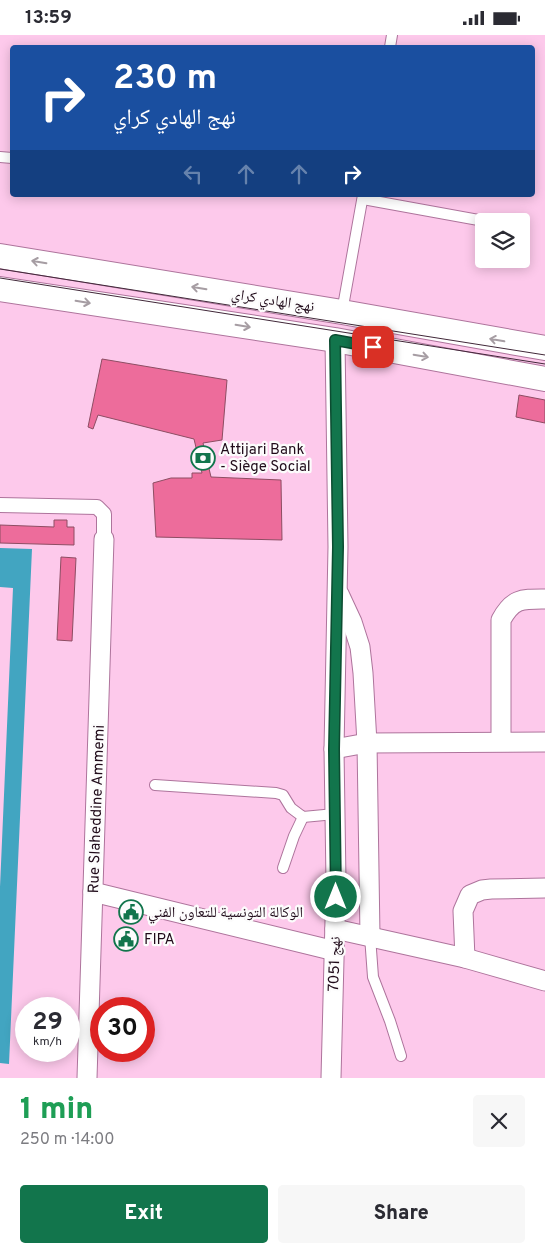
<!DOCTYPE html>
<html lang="en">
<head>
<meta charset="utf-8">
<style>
  body { margin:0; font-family:Overpass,"Noto Naskh Arabic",sans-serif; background:#f7f7f7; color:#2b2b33; height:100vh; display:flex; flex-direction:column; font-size:19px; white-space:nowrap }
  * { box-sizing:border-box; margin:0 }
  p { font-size:16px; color:#7c7c81 }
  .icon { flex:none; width:28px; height:28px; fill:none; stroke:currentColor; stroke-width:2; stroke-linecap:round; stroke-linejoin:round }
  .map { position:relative; height:1043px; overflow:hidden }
  .drawer { display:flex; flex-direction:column; background:#fff; flex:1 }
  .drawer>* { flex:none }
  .hud { position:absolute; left:10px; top:10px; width:525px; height:152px; border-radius:5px; box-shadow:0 2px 12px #0003; background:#1a4fa0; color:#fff; overflow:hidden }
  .controls { position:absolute; left:475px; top:178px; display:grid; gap:10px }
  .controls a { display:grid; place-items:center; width:55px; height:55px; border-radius:5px; background:#fff; box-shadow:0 2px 12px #0003; font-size:25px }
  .speed { position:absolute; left:15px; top:962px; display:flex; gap:10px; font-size:25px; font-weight:700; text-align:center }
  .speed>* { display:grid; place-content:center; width:65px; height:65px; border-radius:50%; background:#fff; box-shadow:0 2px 12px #0003; line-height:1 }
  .speed small { font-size:12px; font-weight:400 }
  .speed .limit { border:8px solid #d22; background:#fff; color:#111 }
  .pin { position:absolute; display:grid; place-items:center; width:42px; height:42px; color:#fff; margin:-21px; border-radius:10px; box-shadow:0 2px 8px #0006 }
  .me { position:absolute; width:55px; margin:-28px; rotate:0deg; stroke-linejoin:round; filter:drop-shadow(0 0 4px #0008) }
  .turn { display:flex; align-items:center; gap:18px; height:105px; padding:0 20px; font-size:22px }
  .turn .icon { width:65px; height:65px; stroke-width:2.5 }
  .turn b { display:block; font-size:35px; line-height:42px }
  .lanes { display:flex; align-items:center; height:48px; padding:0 20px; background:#0003; justify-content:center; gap:25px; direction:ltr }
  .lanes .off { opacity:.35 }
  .round { display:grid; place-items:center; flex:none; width:52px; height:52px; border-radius:5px; background:#f7f7f7 }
  .overview { display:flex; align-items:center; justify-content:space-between; height:85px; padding:0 20px }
  h1 { font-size:30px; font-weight:800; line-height:38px; color:#1e9e55 }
  .button { display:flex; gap:10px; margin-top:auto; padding:10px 20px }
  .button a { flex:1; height:58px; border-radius:5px; background:#12754c; color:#fff; font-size:20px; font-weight:800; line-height:58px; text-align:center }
  .button a+a { background:#f7f7f7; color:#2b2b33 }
  .status { display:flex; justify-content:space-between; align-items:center; height:35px; padding:0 25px; background:#fff; direction:ltr }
  .status svg { height:14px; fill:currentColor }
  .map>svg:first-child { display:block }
  .water { fill:#42a5c1 }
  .building { fill:#ed6c9b; stroke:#8d4d63 }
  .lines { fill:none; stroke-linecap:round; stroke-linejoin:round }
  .service-casing { stroke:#ae749c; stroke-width:12 }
  .pedestrian-casing { stroke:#ae749c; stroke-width:16 }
  .minor-casing { stroke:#ae749c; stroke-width:21 }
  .tertiary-casing { stroke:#ae749c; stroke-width:26 }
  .service { stroke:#fff; stroke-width:10 }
  .pedestrian { stroke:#fff; stroke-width:14 }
  .minor { stroke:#fff; stroke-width:19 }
  .tertiary { stroke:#fff; stroke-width:24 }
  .tram { stroke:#412839; stroke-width:1 }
  .oneway { stroke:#a69da3 }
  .route-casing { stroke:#0c4c31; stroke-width:12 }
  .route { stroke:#12754c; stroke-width:9 }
  .labels { text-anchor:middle; stroke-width:4.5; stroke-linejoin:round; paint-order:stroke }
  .street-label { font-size:15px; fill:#200b1a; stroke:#fcfcfc }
  .poi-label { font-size:15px; fill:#200b1a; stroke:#fcfcfc; text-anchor:start }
</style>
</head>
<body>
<div class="status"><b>13:59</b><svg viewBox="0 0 49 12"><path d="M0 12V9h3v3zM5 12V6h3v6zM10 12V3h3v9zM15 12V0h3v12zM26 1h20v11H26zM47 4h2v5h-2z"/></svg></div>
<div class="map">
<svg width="545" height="1043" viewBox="0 0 545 1043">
  <rect width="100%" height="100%" fill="#fdc9eb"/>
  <polygon class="water" points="0,513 32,514 9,1029 0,1028 0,852 13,553 0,552"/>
  <g class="building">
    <polygon points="102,324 227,345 222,405 203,408 211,442 281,445 282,505 156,502 153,448 171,443 192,443 192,438 202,438 194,404 98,380 93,394 88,392"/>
    <polygon points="519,360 545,365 545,388 516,382"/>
    <polygon points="54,485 67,485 67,492 74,492 74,510 0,508 0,490 54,492"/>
    <polygon points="61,522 76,523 72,606 57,605"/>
  </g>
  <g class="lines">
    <g class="service-casing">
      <g id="service">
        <polyline points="390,12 392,0"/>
        <polyline points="0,122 12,123"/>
        <polyline points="363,164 484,186"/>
        <polyline points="342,277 363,160"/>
        <polyline points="155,750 276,758 283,760 291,773 303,782 335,779"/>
        <polyline points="283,833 294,801 303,782"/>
        <polyline points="370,901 373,942 390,986 401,1021"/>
      </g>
    </g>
    <g class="pedestrian-casing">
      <polyline id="pedestrian" points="0,470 97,472 104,479 104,504"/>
    </g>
    <g class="minor-casing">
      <g id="minor">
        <polyline points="339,559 352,587 360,612 363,638 367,708 370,901"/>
        <path d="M501,706V585C513,563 522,564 545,564"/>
        <polyline points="334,714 367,708 545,707"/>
        <polyline points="93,857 335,916"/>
        <polyline points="335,894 465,923 545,946"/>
        <polyline points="465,923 463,876 470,860 482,855 491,854 545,853"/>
        <polyline points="87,1043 104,504"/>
        <polyline points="331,1043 336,846 334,714 338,512 335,305"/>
      </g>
    </g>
    <g class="tertiary-casing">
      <g id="tertiary">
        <polyline points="0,221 342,277 545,313"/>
        <polyline points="0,254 335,305 545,344"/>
      </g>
    </g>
    <use href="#service" class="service"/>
    <use href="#pedestrian" class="pedestrian"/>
    <use href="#minor" class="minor"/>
    <use href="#tertiary" class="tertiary"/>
    <g class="tram">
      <polyline points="0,234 545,320"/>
      <polyline points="0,243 545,329"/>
    </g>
  </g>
  <defs><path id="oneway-shaft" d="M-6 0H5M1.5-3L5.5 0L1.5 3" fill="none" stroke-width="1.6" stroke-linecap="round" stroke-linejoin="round" transform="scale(1.25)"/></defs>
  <g class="oneway">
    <use href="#oneway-shaft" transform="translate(39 227) rotate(-171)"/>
    <use href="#oneway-shaft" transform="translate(199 253) rotate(-171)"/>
    <use href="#oneway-shaft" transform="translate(83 267) rotate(9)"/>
    <use href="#oneway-shaft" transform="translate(243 291) rotate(9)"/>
    <use href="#oneway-shaft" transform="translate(497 305) rotate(-170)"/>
    <use href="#oneway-shaft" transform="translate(421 321) rotate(10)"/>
  </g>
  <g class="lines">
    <g class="route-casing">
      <polyline id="route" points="336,862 334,714 338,512 335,305 373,312"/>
    </g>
    <use href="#route" class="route"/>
  </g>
  <defs>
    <g id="bank-ring" transform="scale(1.25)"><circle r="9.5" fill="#fcfcfc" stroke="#12754c" stroke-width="1.5"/><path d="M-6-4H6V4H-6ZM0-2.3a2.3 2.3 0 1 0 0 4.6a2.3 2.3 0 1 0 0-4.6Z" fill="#12754c"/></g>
    <g id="civic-ring" transform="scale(1.25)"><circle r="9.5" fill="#fcfcfc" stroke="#12754c" stroke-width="1.5"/><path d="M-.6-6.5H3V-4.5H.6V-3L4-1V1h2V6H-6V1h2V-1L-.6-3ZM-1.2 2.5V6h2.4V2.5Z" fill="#12754c"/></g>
  </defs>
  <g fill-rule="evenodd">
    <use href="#bank-ring" x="203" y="423"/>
    <use href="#civic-ring" x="131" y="877"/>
    <use href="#civic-ring" x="126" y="904"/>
  </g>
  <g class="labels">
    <g class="street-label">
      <text transform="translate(273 265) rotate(9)" y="5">نهج الهادي كراي</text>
      <text transform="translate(96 774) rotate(-88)" y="5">Rue Slaheddine Ammemi</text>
      <text transform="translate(334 929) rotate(-88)" y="5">نهج 7051</text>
    </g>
    <g class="poi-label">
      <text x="220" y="419">Attijari Bank<tspan x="220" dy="17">- Siège Social</tspan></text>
      <text x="148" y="882">الوكالة التونسية للتعاون الفني</text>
      <text x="144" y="909">FIPA</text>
    </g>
  </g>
</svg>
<div class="controls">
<a><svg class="icon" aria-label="layers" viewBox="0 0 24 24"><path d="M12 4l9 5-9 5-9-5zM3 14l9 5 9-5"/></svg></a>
</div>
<div class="speed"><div>29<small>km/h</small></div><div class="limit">30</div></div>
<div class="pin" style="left:373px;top:312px;background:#d93025"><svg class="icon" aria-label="arrive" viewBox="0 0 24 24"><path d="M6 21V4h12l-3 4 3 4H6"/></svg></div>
<svg class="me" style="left:336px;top:862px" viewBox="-20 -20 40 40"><circle r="17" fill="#12754c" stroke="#fff" stroke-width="3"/><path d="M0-11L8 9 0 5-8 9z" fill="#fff"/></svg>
<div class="hud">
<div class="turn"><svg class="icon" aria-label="right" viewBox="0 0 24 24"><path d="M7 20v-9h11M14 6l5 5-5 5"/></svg><div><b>230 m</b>نهج الهادي كراي</div></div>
<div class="lanes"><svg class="icon off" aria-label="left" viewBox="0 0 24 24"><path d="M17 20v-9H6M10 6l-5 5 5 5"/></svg><svg class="icon off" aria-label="ahead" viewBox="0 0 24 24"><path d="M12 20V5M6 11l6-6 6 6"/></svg><svg class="icon off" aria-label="ahead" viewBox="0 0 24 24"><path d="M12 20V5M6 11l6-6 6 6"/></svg><svg class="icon" aria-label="right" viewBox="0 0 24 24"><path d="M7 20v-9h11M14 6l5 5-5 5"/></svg></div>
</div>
</div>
<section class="drawer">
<div class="overview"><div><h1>1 min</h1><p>250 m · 14:00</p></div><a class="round"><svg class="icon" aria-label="close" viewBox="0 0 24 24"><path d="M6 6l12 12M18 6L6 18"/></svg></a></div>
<div class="button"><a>Exit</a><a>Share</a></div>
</section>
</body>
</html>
